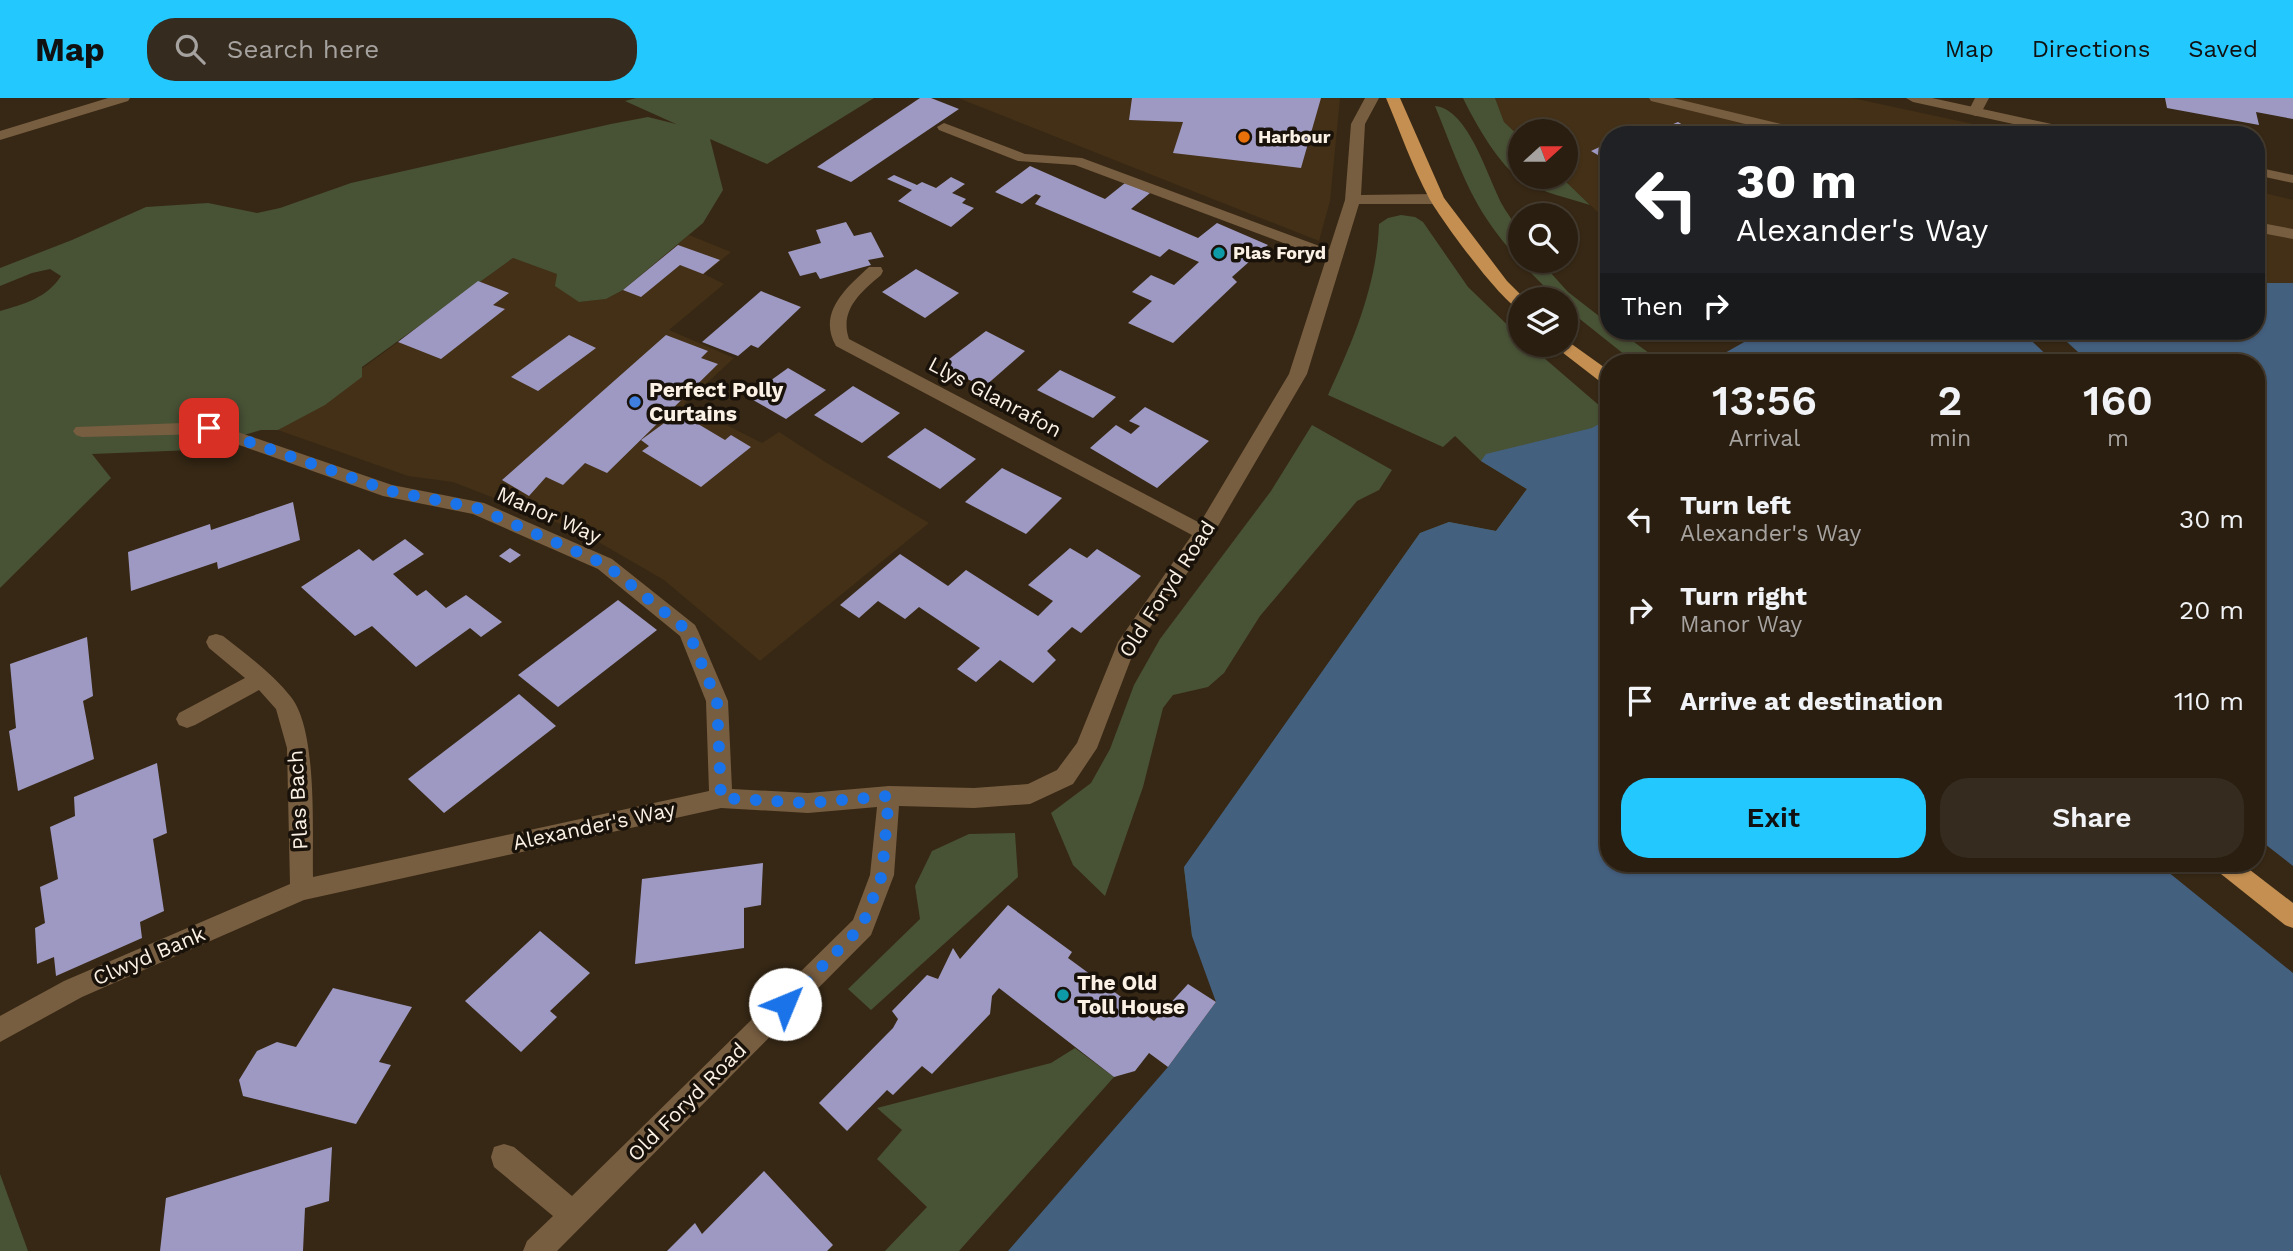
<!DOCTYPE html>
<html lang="en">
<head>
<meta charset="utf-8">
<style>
  body { margin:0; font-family:"Work Sans",sans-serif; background:#352b1e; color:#f1f3f6; height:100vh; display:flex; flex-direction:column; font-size:26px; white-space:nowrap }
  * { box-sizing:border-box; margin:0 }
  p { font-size:23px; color:#a5a29f }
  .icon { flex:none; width:38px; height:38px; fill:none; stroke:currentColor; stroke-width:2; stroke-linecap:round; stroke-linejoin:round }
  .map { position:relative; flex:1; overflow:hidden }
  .drawer { position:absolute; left:1600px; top:256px; width:665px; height:518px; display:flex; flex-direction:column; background:#291e10; border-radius:28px; box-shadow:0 2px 5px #0004,0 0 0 2px #453c30 }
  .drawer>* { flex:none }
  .hud { position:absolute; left:1600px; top:28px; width:665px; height:214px; border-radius:28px; box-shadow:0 2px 5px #0004,0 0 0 2px #453c30; background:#202124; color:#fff; overflow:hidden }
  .needle { width:46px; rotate:69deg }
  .tools { position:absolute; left:1508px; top:21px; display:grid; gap:14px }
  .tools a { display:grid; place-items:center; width:70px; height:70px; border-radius:50%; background:#291e10; box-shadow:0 2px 5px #0004,0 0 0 2px #453c30; font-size:35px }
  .pin { position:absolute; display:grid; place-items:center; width:60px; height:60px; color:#fff; margin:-30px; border-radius:14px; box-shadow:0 4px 10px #0006 }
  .me { position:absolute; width:77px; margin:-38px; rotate:45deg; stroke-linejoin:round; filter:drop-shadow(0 0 5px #0008) }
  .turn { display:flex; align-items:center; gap:24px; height:147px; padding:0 21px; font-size:32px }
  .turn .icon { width:91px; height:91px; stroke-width:2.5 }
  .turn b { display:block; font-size:49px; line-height:60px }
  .then { display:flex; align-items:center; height:66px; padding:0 21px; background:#0003; gap:14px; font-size:26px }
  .eta { display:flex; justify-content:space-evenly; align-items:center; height:119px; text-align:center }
  .eta b { font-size:42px; font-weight:600; line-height:49px }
  .primary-button { display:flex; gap:14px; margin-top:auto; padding:14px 21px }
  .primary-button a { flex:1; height:80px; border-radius:28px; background:#23c9fe; color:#111; font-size:28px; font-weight:600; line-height:80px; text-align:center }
  .primary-button a+a { background:#352b1e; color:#f1f3f6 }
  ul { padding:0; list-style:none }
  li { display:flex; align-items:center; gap:21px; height:91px; padding:0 21px }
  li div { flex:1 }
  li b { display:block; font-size:26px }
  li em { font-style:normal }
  header { display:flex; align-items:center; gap:42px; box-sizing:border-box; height:98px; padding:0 35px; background:#23c9fe; color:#111 }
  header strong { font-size:33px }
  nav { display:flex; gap:38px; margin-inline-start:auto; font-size:24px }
  .search { width:490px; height:63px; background:#352b1e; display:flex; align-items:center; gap:18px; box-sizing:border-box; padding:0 24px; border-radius:28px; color:#a5a29f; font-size:26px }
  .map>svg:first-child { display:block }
  .built { fill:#433017 }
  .green { fill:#485235 }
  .water { fill:#44607f }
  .pier { fill:#372815 }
  .building { fill:#9e99c2 }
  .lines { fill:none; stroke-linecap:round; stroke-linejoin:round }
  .lane { fill:#785e41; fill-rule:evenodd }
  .street { fill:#785e41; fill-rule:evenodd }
  .primary { fill:#c48f51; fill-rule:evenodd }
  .route { stroke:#1a73e8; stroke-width:12; stroke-dasharray:0 21.6 }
  .food-dot { fill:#e8710a; stroke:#19120a; stroke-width:2.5 }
  .culture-dot { fill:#0f9aa8; stroke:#19120a; stroke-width:2.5 }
  .shop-dot { fill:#3f7fe0; stroke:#19120a; stroke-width:2.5 }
  .labels { text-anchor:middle; stroke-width:7; stroke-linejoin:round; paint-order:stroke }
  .far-poi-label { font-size:18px; font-weight:bold; fill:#fbf1e5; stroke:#19120a; text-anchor:start }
  .poi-label { font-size:21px; font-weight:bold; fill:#fbf1e5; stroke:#19120a; text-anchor:start }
  .street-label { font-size:21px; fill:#fbf1e5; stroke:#19120a }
</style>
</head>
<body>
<header>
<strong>Map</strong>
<div class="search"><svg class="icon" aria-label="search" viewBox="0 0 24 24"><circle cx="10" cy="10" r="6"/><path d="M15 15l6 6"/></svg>Search here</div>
<nav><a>Map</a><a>Directions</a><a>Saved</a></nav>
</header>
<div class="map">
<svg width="2293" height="1153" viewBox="0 0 2293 1153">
  <rect width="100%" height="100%" fill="#372815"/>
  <g class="built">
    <polygon points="958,0 1340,0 1330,103 1319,143"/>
    <polygon points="1495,0 1852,0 2024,37 1608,37 1606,122 1561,79 1566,79 1566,33 1521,33 1521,40 1504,24"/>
    <polygon points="2256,93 2293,102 2293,185 2256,185"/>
    <polygon points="689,137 731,154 704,176 724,186 669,232 734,260 684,306 762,345 779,334 827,365 929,425 760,563 664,482 581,434 453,384 408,378 278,332 513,160 558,176 579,204 606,201 623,192"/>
  </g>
  <g class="green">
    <path d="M636,0H874L767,66L710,41L723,92L703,125L623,192L606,201L579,204L555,188L557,176L513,160L362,269V279L325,307L278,332H261L193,352L92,356L111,380L0,490V213C24,206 47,200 61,178L50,171L32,175L0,188V170L72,142L146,109L208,105L257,115L280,110L351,85L611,26L648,19L676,26L625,3Z"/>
    <path d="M1463,0H1495L1504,24L1521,40V79H1561L1590,107C1568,100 1543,95 1523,83C1500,69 1475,25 1463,0Z"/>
    <path d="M1435,8C1469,11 1488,81 1503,108C1508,117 1516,126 1520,136C1523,143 1521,155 1521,163H1540L1568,194L1608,225V233H1619L1649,255L1647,260L1630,261L1566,210V201H1557C1528,173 1498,142 1478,107C1460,75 1449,42 1435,8Z"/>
    <path d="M1401,117L1415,119L1423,124L1468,189L1521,240V247H1529L1608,315V540L1192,838L1184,770L1420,435L1449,424L1496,433L1527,391L1481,363L1455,338L1443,349L1328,297C1353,243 1377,187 1379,126L1388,120Z"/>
    <polygon points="1312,327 1392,372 1379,392 1357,403 1260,518 1224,575 1208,589 1173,597 1163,610 1143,689 1105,798 1073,767 1051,715 1091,685 1110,651 1134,587 1160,541 1271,393"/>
    <polygon points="1015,735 1018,779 871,912 848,891 920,821 915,788 932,753 969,736"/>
    <polygon points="1075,950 1114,979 959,1153 885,1153 927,1109 877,1061 902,1032 877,1010 1051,965"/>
    <polygon points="0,1076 28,1153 0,1153"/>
  </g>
  <polygon class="water" points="2256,185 2293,185 2293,1153 1008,1153 1168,969 1216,904 1192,838 1184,769 1420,435 1449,424 1496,433 1527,391 1481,363 1486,356 1592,330 1608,321 1608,765 2256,765 2256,264 1709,264 1753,239 1779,233 2256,233"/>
  <g class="pier">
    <polygon points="2021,233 2055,233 2089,264 2054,264"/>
    <polygon points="2256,739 2293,768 2293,875 2157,765 2256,765"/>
  </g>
  <g class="building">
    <polygon points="920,0 931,0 959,11 851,84 817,69"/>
    <polygon points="1132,0 1321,0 1301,70 1173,55 1183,24 1129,22"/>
    <polygon points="2165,0 2293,0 2293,21 2256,14 2259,27 2167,10"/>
    <polygon points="1678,24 1700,37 1626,37 1649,26 1659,32"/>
    <polygon points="1608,45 1608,63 1591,53"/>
    <polygon points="1030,68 1105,101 1125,85 1150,95 1131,111 1198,140 1217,125 1268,147 1232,179 1237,184 1173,245 1128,225 1152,203 1132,194 1151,177 1174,187 1199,164 1169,151 1160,159 1035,106 1041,98 1036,96 1022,106 995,94"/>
    <polygon points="894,77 917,87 922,84 936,90 951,79 965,86 952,95 966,101 962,105 974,110 951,129 898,103 912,92 887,81"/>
    <polygon points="846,124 854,138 871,134 884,159 868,162 871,167 820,181 816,174 800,178 788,154 821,145 816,132"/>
    <polygon points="678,147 720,162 703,176 680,167 641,199 623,192"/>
    <polygon points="916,171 959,195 925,220 882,194"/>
    <polygon points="478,183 509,195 493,207 505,211 441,261 398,244"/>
    <polygon points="761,193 801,209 758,250 751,247 738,258 702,244"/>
    <polygon points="986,233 1025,253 984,289 940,268"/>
    <polygon points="569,237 596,250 538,293 511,279"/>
    <polygon points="666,237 708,253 701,260 718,266 607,375 585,365 563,387 546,379 529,398 502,382"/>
    <polygon points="788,270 826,292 786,321 748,299"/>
    <polygon points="1060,272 1116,299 1093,320 1037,292"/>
    <polygon points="853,288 900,315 862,345 814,317"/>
    <polygon points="1145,309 1209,343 1157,390 1090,350 1116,327 1131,336 1140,328 1129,323"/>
    <polygon points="671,320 681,325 688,320 725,342 731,337 751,349 701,389 642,353 649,348 641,342"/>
    <polygon points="925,330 976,361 940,391 887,359"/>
    <polygon points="1002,370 1062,400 1026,436 965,404"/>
    <polygon points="293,404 300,442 218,471 217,464 131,493 128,454 210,426 211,432"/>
    <polygon points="405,441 424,456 393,476 417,498 426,492 446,510 466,497 502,524 481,539 470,530 416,569 372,528 355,538 301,489 359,451 373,463"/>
    <polygon points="510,450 521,457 510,465 499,458"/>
    <polygon points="1070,450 1087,460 1097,451 1141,478 1081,535 1072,529 1047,553 1056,562 1033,585 1000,562 976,584 957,571 980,550 919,509 905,521 878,503 859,520 840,507 900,456 948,488 966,472 1038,518 1053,503 1028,487"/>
    <polygon points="618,502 657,532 558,609 518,577"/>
    <polygon points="87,539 93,598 83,603 94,661 18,693 9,633 16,630 10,566"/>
    <polygon points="519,596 556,628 444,715 408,681"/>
    <polygon points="157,665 167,735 153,741 164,813 140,824 142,840 56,878 54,859 37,866 35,830 45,825 40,789 58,781 50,729 75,718 74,699"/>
    <polygon points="763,765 761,807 744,810 744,850 635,866 642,781"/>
    <polygon points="1008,807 1072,854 1068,860 1154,923 1188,886 1216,904 1168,969 1149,955 1135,973 1114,979 999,890 992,898 990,916 932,976 922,968 893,997 887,992 847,1033 819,1005 893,930 898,921 892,913 927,877 938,881 953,850 960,861"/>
    <polygon points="540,833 590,875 550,913 557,919 521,954 465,903"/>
    <polygon points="333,890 412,909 379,964 391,967 356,1026 243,998 239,982 257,953 277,944 296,949"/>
    <polygon points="332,1049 329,1103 305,1110 303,1153 160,1153 166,1100"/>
    <polygon points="764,1073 833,1147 827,1153 667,1153 695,1125 702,1136"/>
  </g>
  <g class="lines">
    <g class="lane">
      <polygon points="1649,0 1673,0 1814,34 1816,37 1790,37 1651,3"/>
      <polygon points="1975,0 1989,0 1980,17 1975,18 1968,14"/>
      <polygon points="944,25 1025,56 1082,60 1341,156 1343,159 1335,164 1329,162 1075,67 1018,63 939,32 937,29"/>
      <polygon points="2256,124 2293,131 2293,141 2256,134"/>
    </g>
    <g class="street">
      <polygon points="108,0 130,0 128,3 0,42 0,33"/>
      <path d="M1365,0H1379L1365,26L1361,97L1437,96L1445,101L1437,106H1359L1307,276L1211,440L1134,553L1097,650L1073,686L1030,706L974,710L899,708L894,777L871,837L557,1153H523L527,1143L553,1118L494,1069L491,1059L494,1049L504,1046L514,1049L572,1098L853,822L870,777L877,709L808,715L721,710L304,802L82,899L0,944V918L64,883L290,786L287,650L276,611L259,592L195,627L187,630L179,627L176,621L179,615L245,580L209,550L206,544L209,538L216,536L223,538C247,557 272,575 291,599C318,633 312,735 313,779L709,693L706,603L680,538L598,471L473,416L383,398L208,336L82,339L76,337L73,333L76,329L209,324L392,387L484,405L612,461L695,527L698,533L728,603L732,691L808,695L889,688L974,690L1028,686L1057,672L1077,645L1118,544L1192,437L836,248C817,215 846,190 869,169H881L883,173L881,177C861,194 839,212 849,241L1200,425L1289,276L1345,102L1351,26Z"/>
      <polygon points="1906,0 1932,0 2084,33 2091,37 2063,37 1913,4"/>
      <polygon points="2256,69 2293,77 2293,85 2256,77"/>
    </g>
    <g class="primary">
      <path d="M1386,0H1400L1444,100L1507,183L1525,201H1521V212C1504,208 1439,119 1429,100C1412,68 1400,33 1386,0Z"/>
      <polygon points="1566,242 1608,272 1608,287 1602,285 1558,251 1556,247 1566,247"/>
      <polygon points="2212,765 2241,765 2293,805 2293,830 2285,827 2216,772"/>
    </g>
  </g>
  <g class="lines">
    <polyline class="route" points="209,330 390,393 477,410 605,466 688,533 717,603 721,700 808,705 889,698 882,777 862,828 785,906"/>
  </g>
  <circle class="food-dot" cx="1244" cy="39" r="7"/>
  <g class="culture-dot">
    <circle cx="1219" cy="155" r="7"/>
    <circle cx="1063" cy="897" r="7"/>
  </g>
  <circle class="shop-dot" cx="635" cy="304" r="7"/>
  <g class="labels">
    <g class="far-poi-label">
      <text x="1258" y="45">Harbour</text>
      <text x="1233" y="161">Plas Foryd</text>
    </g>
    <g class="poi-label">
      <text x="649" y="299">Perfect Polly<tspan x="649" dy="24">Curtains</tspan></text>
      <text x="1077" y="892">The Old<tspan x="1077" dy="24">Toll House</tspan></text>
    </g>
    <g class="street-label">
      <text transform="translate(995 299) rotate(28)" y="7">Llys Glanrafon</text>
      <text transform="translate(549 417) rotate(24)" y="7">Manor Way</text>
      <text transform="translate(1167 491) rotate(-57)" y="7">Old Foryd Road</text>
      <text transform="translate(298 702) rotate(-93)" y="7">Plas Bach</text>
      <text transform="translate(594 728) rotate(-12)" y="7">Alexander's Way</text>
      <text transform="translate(149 858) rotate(-23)" y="7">Clwyd Bank</text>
      <text transform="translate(687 1004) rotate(-45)" y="7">Old Foryd Road</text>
    </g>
  </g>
</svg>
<div class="tools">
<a><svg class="needle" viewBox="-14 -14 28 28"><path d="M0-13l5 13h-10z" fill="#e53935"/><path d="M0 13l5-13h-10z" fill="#a5a29f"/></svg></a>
<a><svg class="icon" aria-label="search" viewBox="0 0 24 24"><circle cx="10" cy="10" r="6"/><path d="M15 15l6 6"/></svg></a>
<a><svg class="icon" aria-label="layers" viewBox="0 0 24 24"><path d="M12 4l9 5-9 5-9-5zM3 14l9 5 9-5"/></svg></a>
</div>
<div class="pin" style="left:209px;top:330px;background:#d93025"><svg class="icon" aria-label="arrive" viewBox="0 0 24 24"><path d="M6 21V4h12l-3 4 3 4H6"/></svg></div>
<svg class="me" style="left:785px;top:906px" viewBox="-20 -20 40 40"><circle r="19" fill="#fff"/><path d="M0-13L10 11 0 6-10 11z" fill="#1a73e8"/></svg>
<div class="hud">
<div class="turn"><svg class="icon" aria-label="left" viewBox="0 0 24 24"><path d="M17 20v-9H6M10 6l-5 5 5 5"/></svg><div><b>30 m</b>Alexander's Way</div></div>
<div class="then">Then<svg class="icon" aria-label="right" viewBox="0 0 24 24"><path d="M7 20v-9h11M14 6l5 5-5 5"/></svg></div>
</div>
<section class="drawer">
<div class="eta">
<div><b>13:56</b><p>Arrival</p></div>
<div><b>2</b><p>min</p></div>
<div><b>160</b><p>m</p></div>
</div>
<ul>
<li><svg class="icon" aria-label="left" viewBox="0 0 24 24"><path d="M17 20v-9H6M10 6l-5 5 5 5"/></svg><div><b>Turn left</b><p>Alexander's Way</p></div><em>30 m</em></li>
<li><svg class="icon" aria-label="right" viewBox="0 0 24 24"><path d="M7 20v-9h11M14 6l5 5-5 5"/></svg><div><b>Turn right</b><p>Manor Way</p></div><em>20 m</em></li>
<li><svg class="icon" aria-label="arrive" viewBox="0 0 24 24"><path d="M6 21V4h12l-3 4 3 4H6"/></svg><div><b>Arrive at destination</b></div><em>110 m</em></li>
</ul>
<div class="primary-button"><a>Exit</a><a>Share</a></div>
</section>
</div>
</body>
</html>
